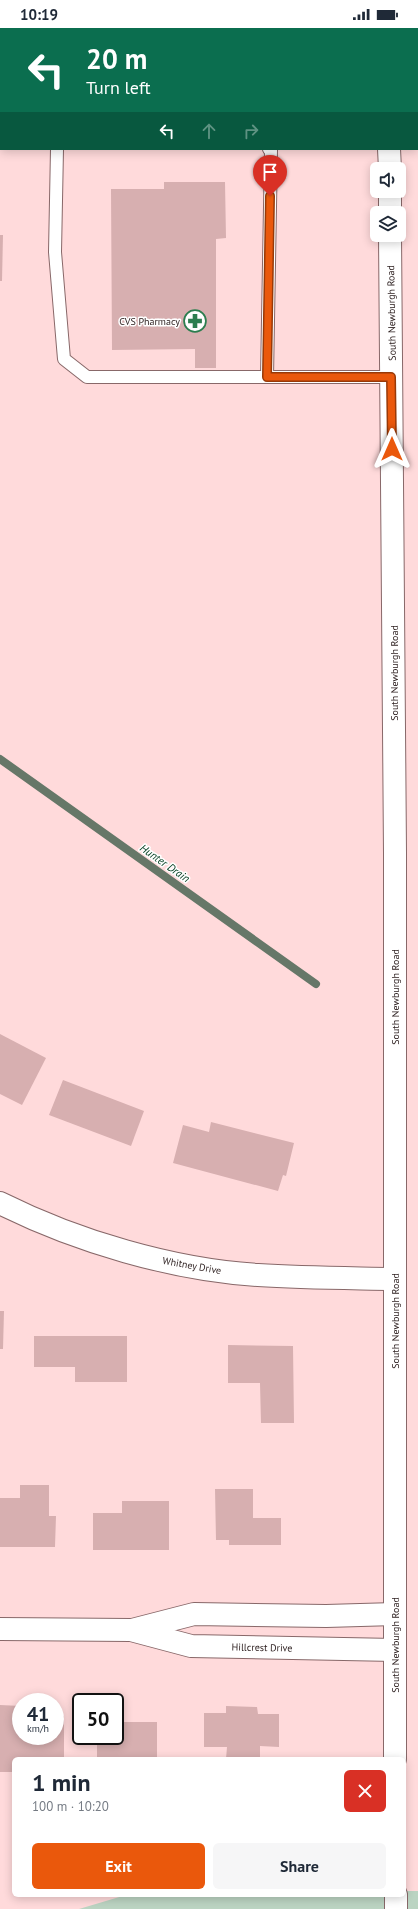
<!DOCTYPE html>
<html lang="en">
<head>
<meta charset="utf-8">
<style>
  body { margin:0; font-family:"PT Sans",sans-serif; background:#f6f6f7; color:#1f2937; height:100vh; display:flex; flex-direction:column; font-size:15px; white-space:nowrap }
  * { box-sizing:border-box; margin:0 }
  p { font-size:13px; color:#747a83 }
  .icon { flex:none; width:22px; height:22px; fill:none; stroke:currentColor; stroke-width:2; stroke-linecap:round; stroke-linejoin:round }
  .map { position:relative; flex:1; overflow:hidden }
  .drawer { position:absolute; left:12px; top:1729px; width:394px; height:140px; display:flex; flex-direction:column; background:#fff; border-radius:6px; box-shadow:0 2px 10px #0003 }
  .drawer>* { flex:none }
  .banner { position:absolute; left:0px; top:0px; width:418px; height:122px; box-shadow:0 2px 10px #0003; background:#0b6e4f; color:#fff; overflow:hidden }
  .fabs { position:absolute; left:370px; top:134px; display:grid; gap:8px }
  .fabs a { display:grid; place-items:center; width:36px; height:36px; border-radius:6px; background:#fff; box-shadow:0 2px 10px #0003; font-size:20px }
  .speed { position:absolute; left:12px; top:1665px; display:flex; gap:8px; font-size:20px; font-weight:700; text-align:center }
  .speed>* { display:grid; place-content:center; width:52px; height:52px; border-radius:50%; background:#fff; box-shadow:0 2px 10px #0003; line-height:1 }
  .speed small { font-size:10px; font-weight:400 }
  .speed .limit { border:2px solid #111; border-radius:6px; background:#fff; color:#111 }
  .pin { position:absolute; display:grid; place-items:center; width:34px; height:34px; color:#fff; margin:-41px -17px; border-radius:50% 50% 50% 0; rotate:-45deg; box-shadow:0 0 4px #0007 }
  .pin .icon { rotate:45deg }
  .me { position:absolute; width:44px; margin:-22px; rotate:0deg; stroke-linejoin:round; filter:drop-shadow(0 0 3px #0008) }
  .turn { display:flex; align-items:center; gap:14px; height:84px; padding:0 20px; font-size:18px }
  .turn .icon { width:52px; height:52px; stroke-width:2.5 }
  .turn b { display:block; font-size:28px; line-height:34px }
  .lanes { display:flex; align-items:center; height:38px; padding:0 20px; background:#0003; justify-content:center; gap:20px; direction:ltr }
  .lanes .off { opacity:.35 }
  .round { display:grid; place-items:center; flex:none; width:42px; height:42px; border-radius:6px; background:#f6f6f7 }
  .head { display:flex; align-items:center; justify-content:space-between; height:68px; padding:0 20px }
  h1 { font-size:24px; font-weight:700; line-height:30px }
  .action { display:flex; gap:8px; margin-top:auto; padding:8px 20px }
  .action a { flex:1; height:46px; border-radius:6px; background:#ea580c; color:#fff; font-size:16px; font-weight:700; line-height:46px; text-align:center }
  .action a+a { background:#f6f6f7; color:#1f2937 }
  .status { display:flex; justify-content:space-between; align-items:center; height:28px; padding:0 20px; background:#fff; direction:ltr }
  .status svg { height:11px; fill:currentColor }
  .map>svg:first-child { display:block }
  .green { fill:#bbd4c2 }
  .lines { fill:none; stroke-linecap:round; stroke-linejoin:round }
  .stream { stroke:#667768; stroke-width:8 }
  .building { fill:#d7afb0 }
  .service-casing { stroke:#886869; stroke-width:14 }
  .minor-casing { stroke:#886869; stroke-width:24 }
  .tertiary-casing { stroke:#886869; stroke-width:24 }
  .secondary-casing { stroke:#886869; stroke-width:24 }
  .service { stroke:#fff; stroke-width:12 }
  .minor { stroke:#fff; stroke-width:22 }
  .tertiary { stroke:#fff; stroke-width:22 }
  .secondary { stroke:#fff; stroke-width:22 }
  .route-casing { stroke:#983908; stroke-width:10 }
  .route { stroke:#ea580c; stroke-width:7 }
  .labels { text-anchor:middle; stroke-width:3; stroke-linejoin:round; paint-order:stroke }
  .street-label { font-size:10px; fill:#2f2222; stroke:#fff }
  .poi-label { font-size:10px; fill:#2f2222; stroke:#fff; text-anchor:end }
  .water-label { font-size:11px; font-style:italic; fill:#074023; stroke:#fff }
</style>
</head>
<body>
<div class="status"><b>10:19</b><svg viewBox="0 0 49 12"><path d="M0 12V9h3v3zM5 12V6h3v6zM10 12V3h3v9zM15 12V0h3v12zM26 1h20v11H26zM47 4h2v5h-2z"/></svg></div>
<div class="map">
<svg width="418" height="1881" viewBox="0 0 418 1881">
  <rect width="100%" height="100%" fill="#ffdadb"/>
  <polygon class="green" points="404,1863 418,1863 418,1881 79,1881 126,1867 404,1867"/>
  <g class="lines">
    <polyline class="stream" points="0,731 316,956"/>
  </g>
  <g class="building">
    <polygon points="164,154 225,154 226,210 216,211 216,340 195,340 195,321 112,322 111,161 164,161"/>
    <polygon points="0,207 3,207 2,253 0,253"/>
    <polygon points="0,1006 46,1030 22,1077 0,1066"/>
    <polygon points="63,1052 144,1083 131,1118 49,1087"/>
    <polygon points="211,1094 294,1115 286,1148 283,1147 278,1163 173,1135 183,1097 209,1104"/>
    <polygon points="0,1283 4,1283 3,1321 0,1321"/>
    <polygon points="34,1308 127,1308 127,1354 75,1354 75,1339 34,1339"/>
    <polygon points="228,1317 293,1318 294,1395 261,1395 260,1355 228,1355"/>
    <polygon points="20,1457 49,1457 49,1488 56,1488 55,1519 0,1519 0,1470 20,1470"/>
    <polygon points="215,1461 253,1461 253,1490 281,1490 281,1517 229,1517 229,1512 216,1512"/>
    <polygon points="122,1473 169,1473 169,1522 93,1522 93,1485 122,1485"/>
    <polygon points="0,1677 21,1678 21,1708 55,1708 55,1688 64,1688 64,1731 14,1731 14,1744 0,1744"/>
    <polygon points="226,1678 257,1679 258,1686 279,1686 279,1719 260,1718 260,1731 226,1731 227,1719 204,1719 204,1685 226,1685"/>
    <polygon points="115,1684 124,1684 124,1694 157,1694 157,1731 97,1731 97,1708 115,1708"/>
  </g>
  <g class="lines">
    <g class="service-casing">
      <g id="service">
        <polyline points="57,121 55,224 64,331 87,349 391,349"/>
        <polyline points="267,349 271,122 269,121"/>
      </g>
    </g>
    <g class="minor-casing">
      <g id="minor">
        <path d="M0,1175C76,1213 173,1242 258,1247C304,1250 349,1250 395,1251"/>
        <polyline points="0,1601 131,1602 191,1618 395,1622"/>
        <polyline points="132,1602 194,1586 326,1588 395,1586"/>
      </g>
    </g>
    <g class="tertiary-casing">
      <g id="tertiary">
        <polyline points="0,13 1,13"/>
        <polyline points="417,15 418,15"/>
      </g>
    </g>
    <g class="secondary-casing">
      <g id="secondary">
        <polyline points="388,1 388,0"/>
        <polyline points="389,121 390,141"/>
        <polyline points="390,163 390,185"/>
        <polyline points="390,207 395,824 395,1731"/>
        <polyline points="396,1881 396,1867"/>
      </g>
    </g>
    <use href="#service" class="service"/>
    <use href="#minor" class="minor"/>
    <use href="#tertiary" class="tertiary"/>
    <use href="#secondary" class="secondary"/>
  </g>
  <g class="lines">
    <g class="route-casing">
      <polyline id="route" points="270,168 267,349 391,349 392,421"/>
    </g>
    <use href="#route" class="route"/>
  </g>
  <defs>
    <g id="pharmacy-ring" transform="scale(1.15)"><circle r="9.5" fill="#fff" stroke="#2c7e4f" stroke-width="1.5"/><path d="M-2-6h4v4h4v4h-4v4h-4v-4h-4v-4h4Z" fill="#2c7e4f"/></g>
  </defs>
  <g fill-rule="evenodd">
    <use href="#pharmacy-ring" x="195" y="293"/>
  </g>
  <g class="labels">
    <g class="street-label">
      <text transform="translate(391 285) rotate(-91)" y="4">South Newburgh Road</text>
      <text transform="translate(394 645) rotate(-90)" y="4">South Newburgh Road</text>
      <text transform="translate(395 969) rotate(-90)" y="4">South Newburgh Road</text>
      <text transform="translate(192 1237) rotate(10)" y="4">Whitney Drive</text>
      <text transform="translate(395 1293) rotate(-90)" y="4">South Newburgh Road</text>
      <text transform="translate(395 1617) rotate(-90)" y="4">South Newburgh Road</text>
      <text transform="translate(262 1619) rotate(1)" y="4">Hillcrest Drive</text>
    </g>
    <g class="poi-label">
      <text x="180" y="297">CVS Pharmacy</text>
    </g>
    <g class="water-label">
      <text transform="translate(165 835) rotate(35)" y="4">Hunter Drain</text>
    </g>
  </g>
</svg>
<div class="fabs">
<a><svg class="icon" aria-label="sound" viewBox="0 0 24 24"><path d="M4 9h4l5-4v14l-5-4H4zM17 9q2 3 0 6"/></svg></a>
<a><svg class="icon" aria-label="layers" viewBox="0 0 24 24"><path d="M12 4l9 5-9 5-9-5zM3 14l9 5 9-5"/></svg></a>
</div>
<div class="speed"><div>41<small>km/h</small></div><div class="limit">50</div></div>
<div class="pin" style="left:270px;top:168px;background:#d93025"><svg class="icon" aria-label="arrive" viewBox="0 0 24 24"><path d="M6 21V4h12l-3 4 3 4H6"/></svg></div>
<svg class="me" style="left:392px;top:421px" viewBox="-20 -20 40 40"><path d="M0-17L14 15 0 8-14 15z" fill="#ea580c" stroke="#fff" stroke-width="4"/></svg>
<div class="banner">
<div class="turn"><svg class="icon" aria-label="left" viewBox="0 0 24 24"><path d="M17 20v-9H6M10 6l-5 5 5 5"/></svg><div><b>20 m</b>Turn left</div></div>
<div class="lanes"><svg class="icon" aria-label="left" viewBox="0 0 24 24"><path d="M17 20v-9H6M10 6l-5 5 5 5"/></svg><svg class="icon off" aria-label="ahead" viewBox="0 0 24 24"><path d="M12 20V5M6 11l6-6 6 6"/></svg><svg class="icon off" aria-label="right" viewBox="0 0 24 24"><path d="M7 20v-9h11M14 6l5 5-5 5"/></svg></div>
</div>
<section class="drawer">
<div class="head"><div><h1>1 min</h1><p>100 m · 10:20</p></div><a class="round" style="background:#d93025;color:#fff"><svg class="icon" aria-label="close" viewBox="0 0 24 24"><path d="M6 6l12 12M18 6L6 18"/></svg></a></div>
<div class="action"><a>Exit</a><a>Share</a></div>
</section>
</div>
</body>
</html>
